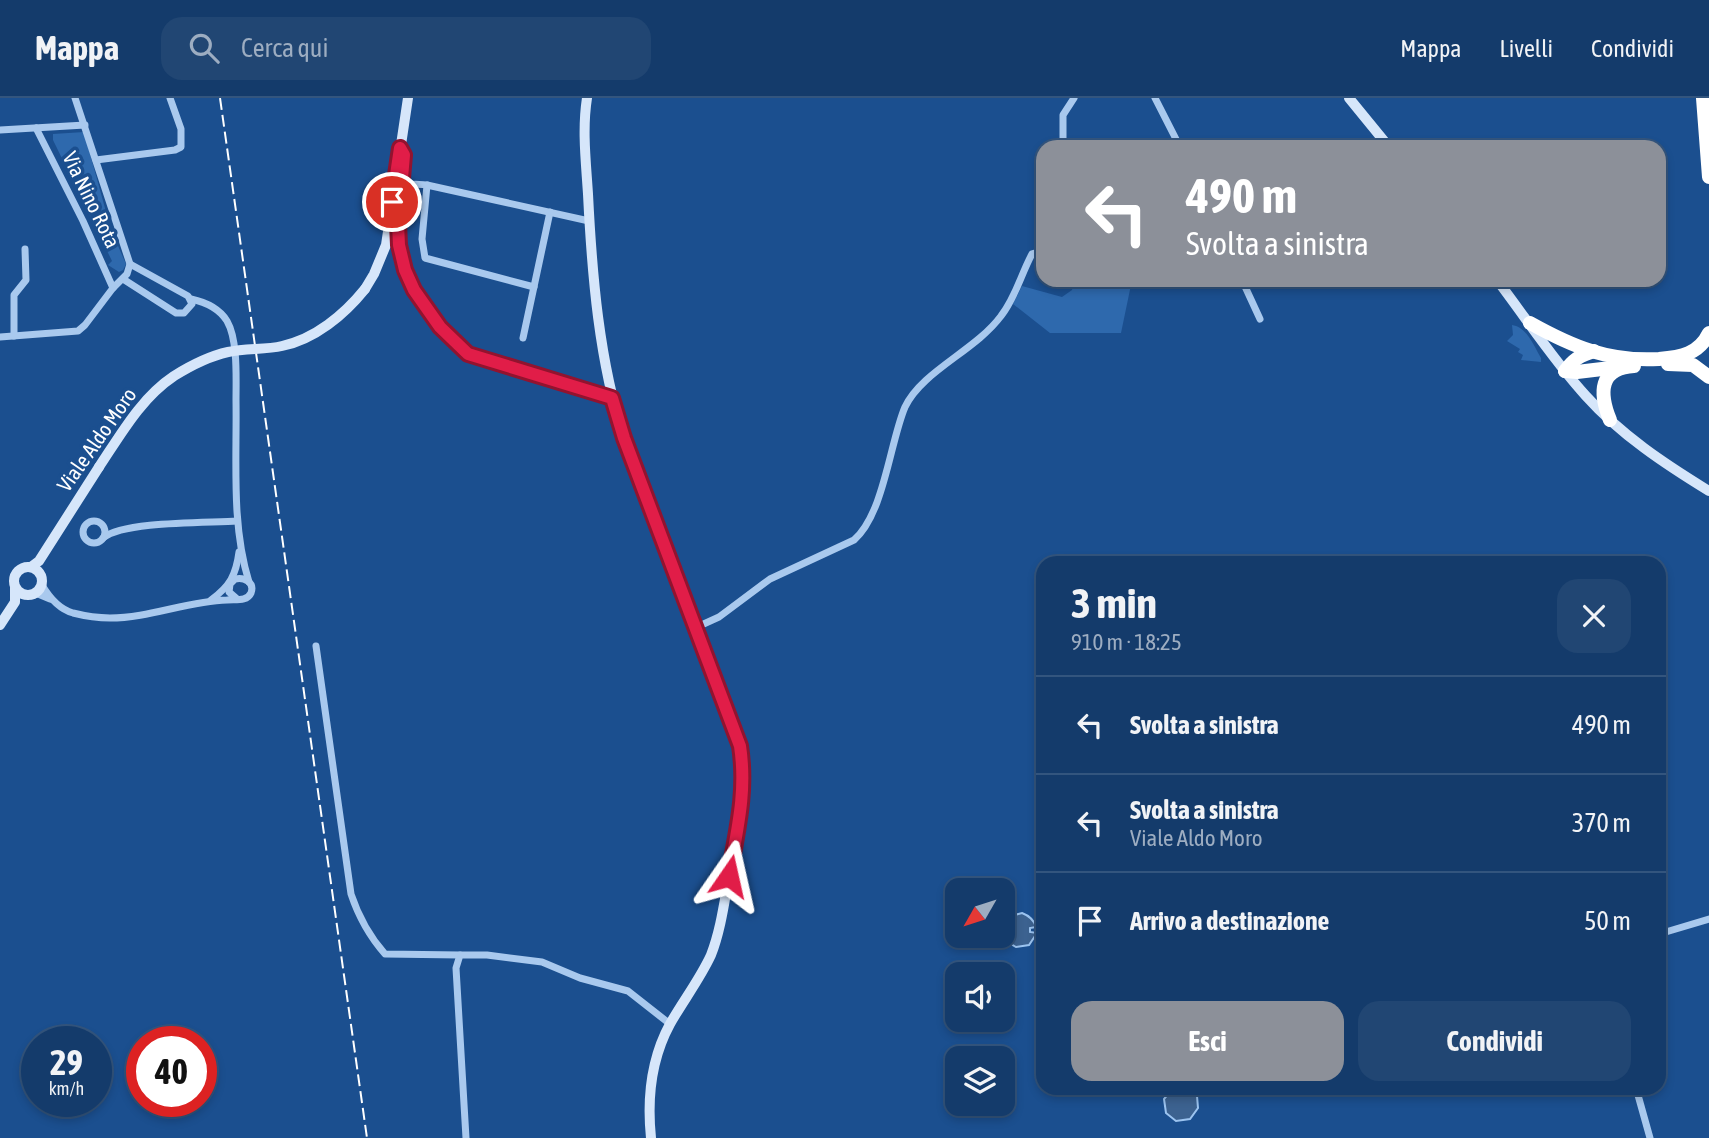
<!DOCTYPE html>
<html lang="it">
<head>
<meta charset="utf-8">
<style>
  body { margin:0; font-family:"Asap Condensed",sans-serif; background:#214673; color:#f1f3f6; height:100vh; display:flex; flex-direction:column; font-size:26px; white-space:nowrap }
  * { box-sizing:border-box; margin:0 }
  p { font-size:23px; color:#9dadc1 }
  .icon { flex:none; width:38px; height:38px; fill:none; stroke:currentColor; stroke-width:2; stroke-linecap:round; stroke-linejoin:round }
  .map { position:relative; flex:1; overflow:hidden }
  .side { position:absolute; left:1036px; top:458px; width:630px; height:539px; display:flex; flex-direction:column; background:#143b6b; border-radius:21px; box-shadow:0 4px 10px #0003,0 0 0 2px #33557e }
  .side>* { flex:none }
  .top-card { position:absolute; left:1036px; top:42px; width:630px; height:147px; border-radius:21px; box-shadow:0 4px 10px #0003,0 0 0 2px #33557e; background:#8c9099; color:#fff; overflow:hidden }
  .needle { width:46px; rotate:231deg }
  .controls { position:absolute; left:945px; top:780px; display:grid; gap:14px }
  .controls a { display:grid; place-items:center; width:70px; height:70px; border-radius:14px; background:#143b6b; box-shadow:0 4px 10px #0003,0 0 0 2px #33557e; font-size:35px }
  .speed { position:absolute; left:21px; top:928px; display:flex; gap:14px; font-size:35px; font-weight:700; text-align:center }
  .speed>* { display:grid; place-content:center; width:91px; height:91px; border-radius:50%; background:#143b6b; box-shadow:0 4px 10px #0003,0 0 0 2px #33557e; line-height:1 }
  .speed small { font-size:18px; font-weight:400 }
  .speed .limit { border:10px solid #d22; background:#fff; color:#111 }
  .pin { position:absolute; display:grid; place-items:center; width:60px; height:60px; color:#fff; margin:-30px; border:4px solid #fff; border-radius:50%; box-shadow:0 2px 7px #0007 }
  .me { position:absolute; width:77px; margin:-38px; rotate:11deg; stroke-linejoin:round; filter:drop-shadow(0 0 5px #0008) }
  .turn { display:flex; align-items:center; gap:24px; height:147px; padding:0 35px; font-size:32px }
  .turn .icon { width:91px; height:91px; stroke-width:2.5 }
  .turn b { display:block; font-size:49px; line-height:60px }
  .round { display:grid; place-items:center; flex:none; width:74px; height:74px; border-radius:21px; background:#214673 }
  .head { display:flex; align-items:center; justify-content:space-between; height:119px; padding:0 35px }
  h1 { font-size:42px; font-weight:700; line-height:52px }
  .action { display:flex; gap:14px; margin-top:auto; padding:14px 35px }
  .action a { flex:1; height:80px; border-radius:21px; background:#8c9099; color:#fff; font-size:28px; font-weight:700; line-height:80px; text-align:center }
  .action a+a { background:#214673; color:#f1f3f6 }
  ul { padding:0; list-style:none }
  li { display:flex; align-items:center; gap:21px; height:98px; padding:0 35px; border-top:2px solid #33557e }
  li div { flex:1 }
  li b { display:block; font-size:26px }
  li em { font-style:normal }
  header { display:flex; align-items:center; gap:42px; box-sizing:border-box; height:98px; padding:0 35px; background:#143b6b; border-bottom:2px solid #33557e }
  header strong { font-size:33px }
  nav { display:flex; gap:38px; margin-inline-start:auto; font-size:24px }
  .search { width:490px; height:63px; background:#214673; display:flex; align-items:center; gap:18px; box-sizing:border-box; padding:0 24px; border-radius:21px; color:#9dadc1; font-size:26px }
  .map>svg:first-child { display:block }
  .green { fill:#2e69ad }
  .water { fill:#3c6290; stroke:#9cc4f0; stroke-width:2 }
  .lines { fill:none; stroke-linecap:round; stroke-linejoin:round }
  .street { stroke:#a9c9ee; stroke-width:7 }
  .secondary { stroke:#d6e6fa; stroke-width:10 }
  .highway { stroke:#fff; stroke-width:14 }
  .rail { stroke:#fff; stroke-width:2; stroke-dasharray:12 5; stroke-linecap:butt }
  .secondary-bridge { stroke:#d6e6fa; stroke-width:10 }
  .route-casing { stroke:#92132f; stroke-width:18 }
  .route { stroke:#e11d48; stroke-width:12 }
  .labels { text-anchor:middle; stroke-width:7; stroke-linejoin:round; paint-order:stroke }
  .street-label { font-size:21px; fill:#fff; stroke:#1b4f8f }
</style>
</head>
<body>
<header>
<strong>Mappa</strong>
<div class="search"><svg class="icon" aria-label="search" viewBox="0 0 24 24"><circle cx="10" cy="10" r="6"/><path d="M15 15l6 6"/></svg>Cerca qui</div>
<nav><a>Mappa</a><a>Livelli</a><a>Condividi</a></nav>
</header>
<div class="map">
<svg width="1709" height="1040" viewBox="0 0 1709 1040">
  <rect width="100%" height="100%" fill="#1b4f8f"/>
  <g class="green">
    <polygon points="84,34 111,132 126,166 123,172 119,174 108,167 112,163 53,42 53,36"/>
    <polygon points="1075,182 1132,182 1121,235 1050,235 1013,206 1022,188 1062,199 1072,192"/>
    <path d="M1512,227C1527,229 1534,248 1541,260V264L1521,262L1523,257L1518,254L1520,251L1507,243L1513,237Z"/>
  </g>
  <g class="water">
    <path d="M1022,815C1030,818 1034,822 1036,829L1030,830V834L1037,835L1029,847L1016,849L1006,843L1003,829L1011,818Z"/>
    <polygon points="1173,990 1179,991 1180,996 1184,996 1184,991 1190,991 1197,998 1198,1010 1190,1021 1176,1023 1166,1015 1164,1001"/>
  </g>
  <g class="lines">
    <g class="street">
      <polyline points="75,0 130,166 188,198 192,206 184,215 176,215 123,181"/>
      <polyline points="1155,0 1180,49"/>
      <polyline points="36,30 83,123 113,190"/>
      <polyline points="0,32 85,27"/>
      <polyline points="1063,49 1063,17 1074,0"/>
      <polyline points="404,56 398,126 399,147 405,172 414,193 440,229 468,256 612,300"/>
      <polyline points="96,62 175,52 181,49 181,31 170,0"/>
      <polyline points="427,87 422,141 425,160 534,189"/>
      <path d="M401,93C409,84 416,86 427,87L589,123"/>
      <polyline points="1242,182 1260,221"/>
      <path d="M191,201C205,204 219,210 227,223C238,242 236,280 236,302C237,362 231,426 249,484"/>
      <polyline points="14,238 14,197 26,182 25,151"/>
      <polyline points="0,239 78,233 85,227 113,190 127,176 130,166"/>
      <polyline points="523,240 550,114"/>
      <circle cx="94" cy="434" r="11"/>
      <path d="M103,440C124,423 207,425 237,423"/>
      <path d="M42,487C49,499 59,511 73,515C85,518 97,520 110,520C149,520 188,503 227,502C235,501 247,504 251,495C255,484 244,479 235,481L230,486L229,494L237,501"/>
      <polyline points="32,497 38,496 50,501"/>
      <path d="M211,502C230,488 236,477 239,454"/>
      <path d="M697,529L719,519L770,481L854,442C884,416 890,344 905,309C922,273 975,253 1001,218C1016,199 1021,176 1032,156L1043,153"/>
      <path d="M316,548L351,796C358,817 370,839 385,856L460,857"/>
      <polyline points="1659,836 1709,821"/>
      <polyline points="1636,990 1650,1040"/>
      <polyline points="466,1040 456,870 460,857 487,857 542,864 580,880 628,893 670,926"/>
    </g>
    <g class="secondary">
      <path d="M587,0C582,32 586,64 588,96C592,177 599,263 624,340L731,621C737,638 742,655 744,673C746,704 736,737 731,768C725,797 722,829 711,857C700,881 683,903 670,926C651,961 647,1001 651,1040"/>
      <polyline points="1349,0 1389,49"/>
      <path d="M1497,182C1526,220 1553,262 1586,298C1621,337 1665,366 1709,393"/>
      <polyline points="365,191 374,176 386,147 408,0"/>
      <circle cx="28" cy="483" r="14"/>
      <polyline points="31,469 39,463 99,369"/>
      <polyline points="0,527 15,504 15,490"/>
    </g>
    <g class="highway">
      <polyline points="1703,0 1709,79"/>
      <path d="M1530,225C1573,249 1609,264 1659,261C1681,259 1699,256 1709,235"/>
      <polyline points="1668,266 1693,267 1709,279"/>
      <polyline points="1565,273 1577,274 1619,269"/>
      <path d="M1565,273C1573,262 1580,257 1594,253"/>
      <path d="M1610,322C1599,295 1599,270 1634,268"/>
    </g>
    <polyline class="rail" points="220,0 367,1040"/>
    <path class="secondary-bridge" d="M99,369C121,336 141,300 174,278C190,268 210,258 228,254C246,250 265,252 282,248C315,241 344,217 365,191"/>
  </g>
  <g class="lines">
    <g class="route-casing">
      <path id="route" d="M392,104L400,50L404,57L398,126L399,147L405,172L414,192L440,229L468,256L612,300L624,340L740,648C747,694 737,732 729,778"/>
    </g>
    <use href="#route" class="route"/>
  </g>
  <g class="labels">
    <g class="street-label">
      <text transform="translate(91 102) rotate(64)" y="7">Via Nino Rota</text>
      <text transform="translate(97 342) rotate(-55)" y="7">Viale Aldo Moro</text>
    </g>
  </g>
</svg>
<div class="controls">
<a><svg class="needle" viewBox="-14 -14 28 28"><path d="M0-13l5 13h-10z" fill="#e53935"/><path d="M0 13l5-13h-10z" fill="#9dadc1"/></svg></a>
<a><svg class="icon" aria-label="sound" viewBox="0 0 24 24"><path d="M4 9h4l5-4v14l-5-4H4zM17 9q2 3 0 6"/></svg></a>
<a><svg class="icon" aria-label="layers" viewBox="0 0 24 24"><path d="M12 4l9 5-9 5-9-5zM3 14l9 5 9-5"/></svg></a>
</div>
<div class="speed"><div>29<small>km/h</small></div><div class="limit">40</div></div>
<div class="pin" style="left:392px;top:104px;background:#d93025"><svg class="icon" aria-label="arrive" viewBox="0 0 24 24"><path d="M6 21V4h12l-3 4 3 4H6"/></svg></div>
<svg class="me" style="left:729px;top:778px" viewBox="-20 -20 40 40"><path d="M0-17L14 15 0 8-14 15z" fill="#e11d48" stroke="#fff" stroke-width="4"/></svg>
<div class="top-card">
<div class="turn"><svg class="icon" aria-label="left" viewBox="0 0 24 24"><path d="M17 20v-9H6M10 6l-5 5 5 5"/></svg><div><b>490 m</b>Svolta a sinistra</div></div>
</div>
<section class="side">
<div class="head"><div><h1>3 min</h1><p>910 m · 18:25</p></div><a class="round"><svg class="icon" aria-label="close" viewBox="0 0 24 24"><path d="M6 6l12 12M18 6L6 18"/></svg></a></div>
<ul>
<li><svg class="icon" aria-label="left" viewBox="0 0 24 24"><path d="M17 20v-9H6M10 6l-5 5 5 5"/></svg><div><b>Svolta a sinistra</b></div><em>490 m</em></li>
<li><svg class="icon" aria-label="left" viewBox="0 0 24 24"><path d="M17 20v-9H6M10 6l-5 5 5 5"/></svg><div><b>Svolta a sinistra</b><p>Viale Aldo Moro</p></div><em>370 m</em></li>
<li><svg class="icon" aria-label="arrive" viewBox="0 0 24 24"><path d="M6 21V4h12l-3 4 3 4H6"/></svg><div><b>Arrivo a destinazione</b></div><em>50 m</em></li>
</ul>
<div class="action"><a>Esci</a><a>Condividi</a></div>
</section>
</div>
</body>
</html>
